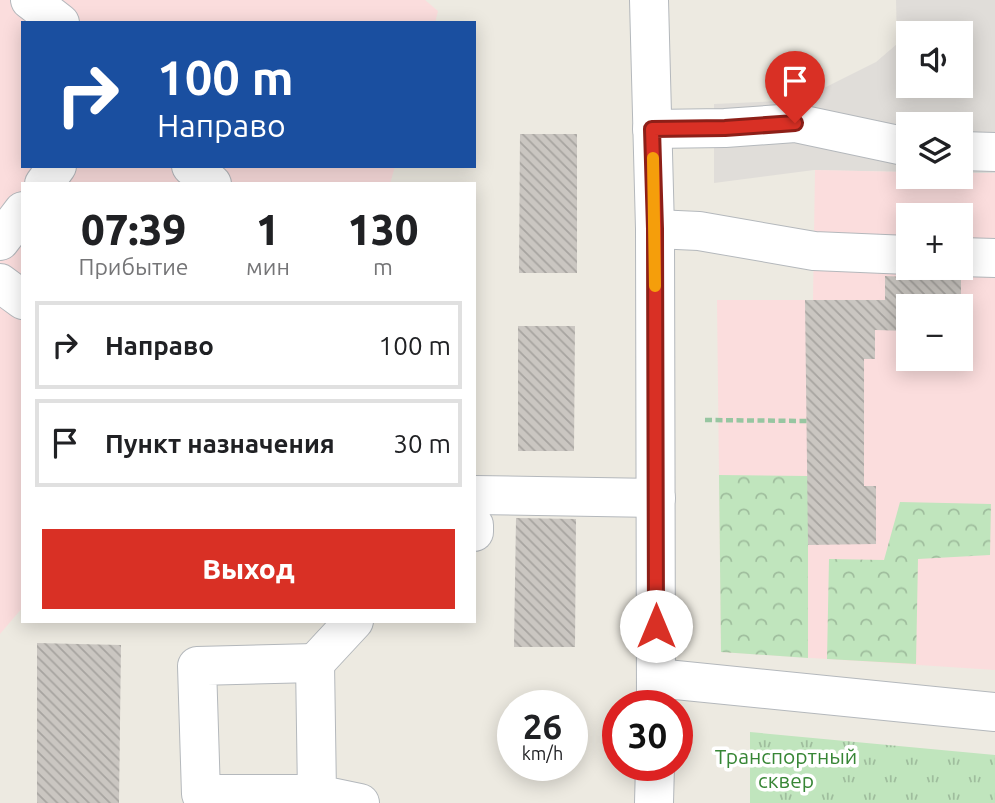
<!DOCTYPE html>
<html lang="ru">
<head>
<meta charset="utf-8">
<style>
  body { margin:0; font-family:Ubuntu,sans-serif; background:#f6f6f6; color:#202124; height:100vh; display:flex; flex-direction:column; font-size:26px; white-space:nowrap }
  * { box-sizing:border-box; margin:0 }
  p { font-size:23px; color:#757577 }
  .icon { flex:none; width:38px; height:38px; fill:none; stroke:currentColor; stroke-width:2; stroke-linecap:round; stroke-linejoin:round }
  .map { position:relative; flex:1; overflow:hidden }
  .details { position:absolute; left:21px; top:182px; width:455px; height:441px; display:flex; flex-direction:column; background:#fff; border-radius:0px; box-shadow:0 4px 18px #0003 }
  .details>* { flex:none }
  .top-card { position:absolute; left:21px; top:21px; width:455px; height:147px; border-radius:0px; box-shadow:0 4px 18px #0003; background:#1a4fa0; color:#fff; overflow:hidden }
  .controls { position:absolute; left:896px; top:21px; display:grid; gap:14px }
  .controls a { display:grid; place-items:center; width:77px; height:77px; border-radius:0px; background:#fff; box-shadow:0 4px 18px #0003; font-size:35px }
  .speed { position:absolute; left:497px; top:690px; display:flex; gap:14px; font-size:35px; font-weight:700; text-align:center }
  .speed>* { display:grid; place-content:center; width:91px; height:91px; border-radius:50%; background:#fff; box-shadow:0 4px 18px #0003; line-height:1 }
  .speed small { font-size:18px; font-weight:400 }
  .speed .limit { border:10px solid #d22; background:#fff; color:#111 }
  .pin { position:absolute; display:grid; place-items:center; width:60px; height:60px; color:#fff; margin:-72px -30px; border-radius:50% 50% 50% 0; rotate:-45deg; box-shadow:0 0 7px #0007 }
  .pin .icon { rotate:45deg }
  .me { position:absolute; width:77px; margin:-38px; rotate:0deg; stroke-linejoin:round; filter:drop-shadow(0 0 5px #0008) }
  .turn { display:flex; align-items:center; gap:24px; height:147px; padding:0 21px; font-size:32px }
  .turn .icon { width:91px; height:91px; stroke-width:2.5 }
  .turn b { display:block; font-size:49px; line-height:60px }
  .eta { display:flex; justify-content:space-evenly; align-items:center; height:119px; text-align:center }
  .eta b { font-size:42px; font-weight:800; line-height:49px }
  .button { display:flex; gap:14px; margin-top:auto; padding:14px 21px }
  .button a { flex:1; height:80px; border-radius:0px; background:#d93025; color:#fff; font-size:28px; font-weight:800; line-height:80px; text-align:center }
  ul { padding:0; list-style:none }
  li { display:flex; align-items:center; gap:21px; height:88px; margin:0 14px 10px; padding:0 7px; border:4px solid #e0e0e0; border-radius:0px }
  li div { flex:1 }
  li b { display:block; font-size:26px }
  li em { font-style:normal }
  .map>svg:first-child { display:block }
  .industrial { fill:#e0ddd9; fill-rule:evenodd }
  .medical { fill:#fbdddd; fill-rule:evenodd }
  .forest { fill:url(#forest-crowns) }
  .park { fill:url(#park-tufts) }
  .building { fill:url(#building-back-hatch) }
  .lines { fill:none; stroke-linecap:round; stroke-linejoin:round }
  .minor-casing { stroke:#b4b8bc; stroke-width:40 }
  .path { stroke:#97c6a1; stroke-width:4.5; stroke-dasharray:7 3.5; stroke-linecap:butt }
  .minor { stroke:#fff; stroke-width:38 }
  .route-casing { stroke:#8d1f18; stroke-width:18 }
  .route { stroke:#d93025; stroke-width:12 }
  .slow { stroke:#f59e0b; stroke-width:12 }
  .labels { text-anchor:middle; stroke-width:7; stroke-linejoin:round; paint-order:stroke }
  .park-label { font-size:21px; fill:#378635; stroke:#fff }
</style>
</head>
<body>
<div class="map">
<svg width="995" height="803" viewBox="0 0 995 803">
  <defs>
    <pattern id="forest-crowns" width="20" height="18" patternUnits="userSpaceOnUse" patternTransform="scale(1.75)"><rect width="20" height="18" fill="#c0e5bd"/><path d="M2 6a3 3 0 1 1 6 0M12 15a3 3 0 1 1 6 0" fill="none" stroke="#9fbd9d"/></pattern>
    <pattern id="park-tufts" width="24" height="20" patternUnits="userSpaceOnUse" patternTransform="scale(1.75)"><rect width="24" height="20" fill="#c0e5bd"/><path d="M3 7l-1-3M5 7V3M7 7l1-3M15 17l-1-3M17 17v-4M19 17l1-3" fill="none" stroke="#9fbd9d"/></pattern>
    <pattern id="building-back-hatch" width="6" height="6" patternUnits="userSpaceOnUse" patternTransform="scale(1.75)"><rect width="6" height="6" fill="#cac6c1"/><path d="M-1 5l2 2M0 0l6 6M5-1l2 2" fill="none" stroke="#a7a4a0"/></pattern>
  </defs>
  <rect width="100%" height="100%" fill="#edeae1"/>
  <path class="industrial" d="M896,0H995V173H961V124H908V172L814,170L714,183V104L800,100L876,62L897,44ZM908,33H961V86H908Z"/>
  <g class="medical">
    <polygon points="0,0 425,0 438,11 435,23 23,23 23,166 395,166 390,184 23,184 23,607 0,634"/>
    <path d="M815,170L908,172V177H961V173H995V670L721,652L717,300H813ZM908,215H961V268H908ZM908,306H961V359H908Z"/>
  </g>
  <g class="forest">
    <polygon points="719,475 808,476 808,658 721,652"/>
    <polygon points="900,502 991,504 990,555 918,559 916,664 827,659 829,559 884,560"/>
  </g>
  <polygon class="park" points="750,732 995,755 995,803 750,803"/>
  <g class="building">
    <polygon points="520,134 577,134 577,273 519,273"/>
    <polygon points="925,268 942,268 950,276 961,279 961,306 908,306 908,331 875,330 875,359 864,359 864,486 876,486 876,544 808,545 805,300 885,300 885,276 908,277 917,275"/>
    <polygon points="518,326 575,326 574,451 518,451"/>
    <polygon points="516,518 576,519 575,647 514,647"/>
    <polygon points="37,643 121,645 119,803 37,803"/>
  </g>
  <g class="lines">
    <g class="minor-casing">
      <g id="minor">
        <polyline points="30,0 60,23"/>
        <polyline points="649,0 655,229 656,705"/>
        <polyline points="652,129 725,128 795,123 908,147"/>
        <polyline points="961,151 995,152"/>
        <polyline points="191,166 212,184"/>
        <polyline points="44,184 57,166"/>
        <polyline points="655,229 699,231 814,251 908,255"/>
        <polyline points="0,241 23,211"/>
        <polyline points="961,257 995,258"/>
        <polyline points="0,283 23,300"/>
        <polyline points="474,495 656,498"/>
        <polyline points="474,525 474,532"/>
        <polyline points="315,663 354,621"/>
        <polyline points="656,678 995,712"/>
        <polyline points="317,794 315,663 197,666 201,794 317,794 360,803"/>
        <polyline points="654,803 655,765"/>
      </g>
    </g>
    <polyline class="path" points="705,420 807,421"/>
    <use href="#minor" class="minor"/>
  </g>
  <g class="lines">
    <g class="route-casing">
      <polyline id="route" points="656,626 655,229 652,129 725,128 795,123"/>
    </g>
    <use href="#route" class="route"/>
    <polyline class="slow" points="653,158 655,286"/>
  </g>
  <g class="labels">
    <g class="park-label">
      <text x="786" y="764">Транспортный<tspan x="786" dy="24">сквер</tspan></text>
    </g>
  </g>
</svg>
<div class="controls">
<a><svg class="icon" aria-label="sound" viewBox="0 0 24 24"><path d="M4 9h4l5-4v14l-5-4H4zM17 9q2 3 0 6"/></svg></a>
<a><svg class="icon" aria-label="layers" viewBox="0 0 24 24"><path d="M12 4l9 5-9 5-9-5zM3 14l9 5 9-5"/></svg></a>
<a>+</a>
<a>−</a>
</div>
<div class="speed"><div>26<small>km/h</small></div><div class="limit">30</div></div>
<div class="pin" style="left:795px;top:123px;background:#d93025"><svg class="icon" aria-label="arrive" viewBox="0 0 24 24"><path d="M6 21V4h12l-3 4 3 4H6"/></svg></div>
<svg class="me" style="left:656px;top:626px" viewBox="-20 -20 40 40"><circle r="19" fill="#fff"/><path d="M0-13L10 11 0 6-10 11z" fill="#d93025"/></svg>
<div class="top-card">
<div class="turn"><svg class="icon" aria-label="right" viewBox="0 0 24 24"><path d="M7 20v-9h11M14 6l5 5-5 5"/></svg><div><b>100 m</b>Направо</div></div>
</div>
<section class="details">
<div class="eta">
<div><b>07:39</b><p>Прибытие</p></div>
<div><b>1</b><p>мин</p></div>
<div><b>130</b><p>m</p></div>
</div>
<ul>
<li><svg class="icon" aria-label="right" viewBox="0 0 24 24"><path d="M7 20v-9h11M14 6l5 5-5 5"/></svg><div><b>Направо</b></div><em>100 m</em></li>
<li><svg class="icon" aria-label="arrive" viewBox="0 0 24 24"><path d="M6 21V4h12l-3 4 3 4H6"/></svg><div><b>Пункт назначения</b></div><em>30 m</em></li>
</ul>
<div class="button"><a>Выход</a></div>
</section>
</div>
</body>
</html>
